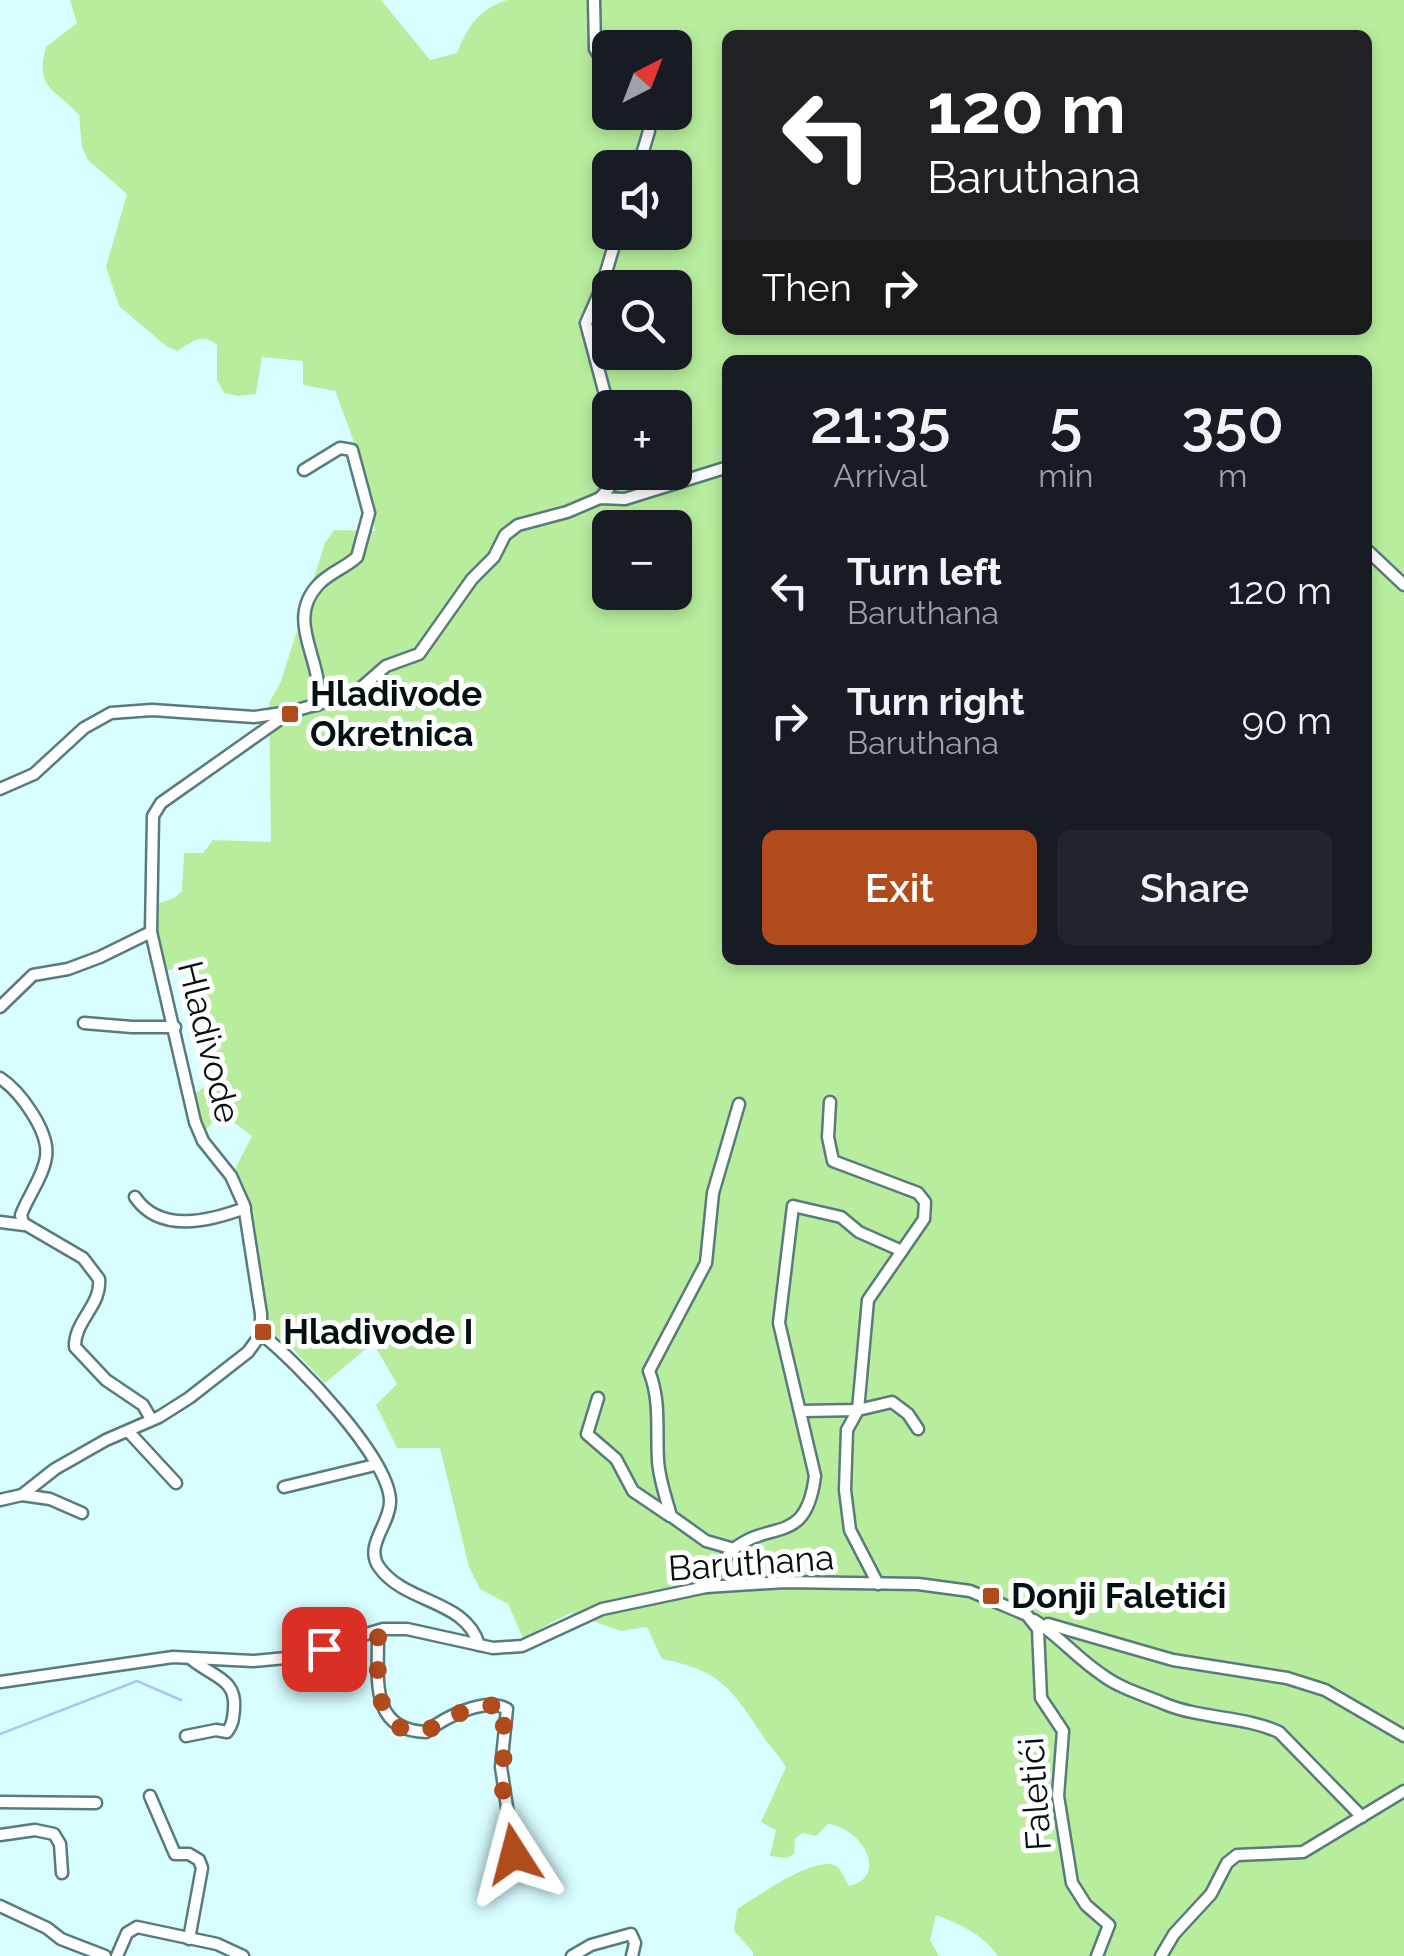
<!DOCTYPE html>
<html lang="en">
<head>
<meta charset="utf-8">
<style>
  body { margin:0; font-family:Raleway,sans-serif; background:#20242c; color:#f1f3f6; height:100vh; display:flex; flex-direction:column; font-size:38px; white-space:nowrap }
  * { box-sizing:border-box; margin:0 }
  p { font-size:32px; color:#9ea1a6 }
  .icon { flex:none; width:55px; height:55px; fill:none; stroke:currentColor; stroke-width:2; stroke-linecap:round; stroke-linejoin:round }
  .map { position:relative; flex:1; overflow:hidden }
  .drawer { position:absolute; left:722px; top:355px; width:650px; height:610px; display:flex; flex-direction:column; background:#171b24; border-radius:15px; box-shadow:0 5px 15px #0003 }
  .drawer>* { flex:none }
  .banner { position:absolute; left:722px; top:30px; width:650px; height:305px; border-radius:15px; box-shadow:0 5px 15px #0003; background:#202124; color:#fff; overflow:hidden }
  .needle { width:65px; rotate:42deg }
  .fabs { position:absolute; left:592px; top:30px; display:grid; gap:20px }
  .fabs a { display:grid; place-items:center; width:100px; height:100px; border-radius:15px; background:#171b24; box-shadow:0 5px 15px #0003; font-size:50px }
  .pin { position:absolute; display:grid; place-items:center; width:85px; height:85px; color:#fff; margin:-42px; border-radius:20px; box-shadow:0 5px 15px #0006 }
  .me { position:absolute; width:110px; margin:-55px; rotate:351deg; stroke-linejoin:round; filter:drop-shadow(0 0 8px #0008) }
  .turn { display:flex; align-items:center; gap:35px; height:210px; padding:0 40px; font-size:45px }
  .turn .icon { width:130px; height:130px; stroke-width:2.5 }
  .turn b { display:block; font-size:70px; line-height:85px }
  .then { display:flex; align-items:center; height:95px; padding:0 40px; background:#0003; gap:20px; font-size:38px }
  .eta { display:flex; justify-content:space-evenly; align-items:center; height:170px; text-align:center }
  .eta b { font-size:60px; font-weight:600; line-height:70px }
  .primary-button { display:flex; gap:20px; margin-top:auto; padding:20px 40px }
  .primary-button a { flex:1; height:115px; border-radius:15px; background:#b04b1c; color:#fff; font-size:40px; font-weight:600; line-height:115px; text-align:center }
  .primary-button a+a { background:#20242c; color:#f1f3f6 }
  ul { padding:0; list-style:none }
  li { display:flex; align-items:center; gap:30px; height:130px; padding:0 40px }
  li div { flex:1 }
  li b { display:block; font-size:38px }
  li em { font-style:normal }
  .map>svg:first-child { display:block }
  .green { fill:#b8ed9e; fill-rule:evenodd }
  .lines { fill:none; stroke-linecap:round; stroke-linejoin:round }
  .stream { stroke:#abc6f4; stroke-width:2.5 }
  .minor-casing { stroke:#597b7c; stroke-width:15 }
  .minor { stroke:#fff; stroke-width:10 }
  .route { stroke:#b04b1c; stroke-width:18; stroke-dasharray:0 32.4 }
  .poi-dot { fill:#b04b1c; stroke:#fff; stroke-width:4 }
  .labels { text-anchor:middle; stroke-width:10; stroke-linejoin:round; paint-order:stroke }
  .poi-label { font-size:35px; font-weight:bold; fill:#041111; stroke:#fff; text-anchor:start }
  .street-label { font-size:35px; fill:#041111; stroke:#fff }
</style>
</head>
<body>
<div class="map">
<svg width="1404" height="1956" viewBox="0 0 1404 1956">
  <rect width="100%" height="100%" fill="#d9feff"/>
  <path class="green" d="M70,0H381L430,60L457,53C467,27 480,8 507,0H1404V1956H998C982,1934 962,1925 936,1915L930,1940L939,1956H753V1952L734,1931L737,1909C755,1898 816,1854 836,1866C842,1870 845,1880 849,1886C892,1875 858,1826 828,1824L816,1836L802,1833L795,1839L794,1854L787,1858L770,1856L776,1830L761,1822L786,1767C779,1755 770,1747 763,1736C731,1688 721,1671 662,1659L647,1627L621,1631L570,1613L523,1638L508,1604L480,1589L469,1567L440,1448H397L376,1405L397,1384L373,1343L325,1383L292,1348L272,1333L265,1311L250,1204L233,1173L252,1136L221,1113L204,1132L195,1094L217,1077C213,1038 201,1001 185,965L166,971L155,929L154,905L174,898L182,891L184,853H203L213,840L271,842L269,703L281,681L325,543L334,530L375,531C369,482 353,437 335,391L303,385V361L262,357L256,394L238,396L224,393L217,380V345C201,332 193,342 177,351L166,346L119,306L106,267L127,194L88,160L82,147L79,115C55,88 34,89 46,47L77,23ZM728,35H1368V330H728ZM610,48H675V112H610ZM610,168H675V232H610ZM610,288H675V352H610ZM728,360H1368V960H728ZM610,408H675V472H610ZM610,528H675V592H610Z"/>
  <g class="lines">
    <polyline class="stream" points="0,1734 137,1681 181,1700"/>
    <g class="minor-casing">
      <g id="minor">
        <polyline points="594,0 595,49 610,74"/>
        <polyline points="638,168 649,131 645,112"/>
        <polyline points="610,413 586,323 601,289 618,232"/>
        <path d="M304,470L340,448L352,450L369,513L357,557C345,568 329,573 318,585C283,623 327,663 317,705"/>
        <polyline points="600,498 623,472"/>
        <polyline points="1368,551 1404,585"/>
        <polyline points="0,789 34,774 84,728 111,713 152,710 254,717 289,712"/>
        <polyline points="151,932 153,816 161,803 290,712 354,694 386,666 419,654 472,579 494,557 505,535 518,525 567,512 600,498 625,499 728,467"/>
        <polyline points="0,1007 33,975 68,969 100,957 151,932 195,1122 203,1141 231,1176 244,1205 261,1314 261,1334 248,1352 189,1398 159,1417 106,1440 55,1469 22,1495 0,1500"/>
        <polyline points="84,1023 132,1027 175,1027"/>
        <path d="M0,1078C20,1091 50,1132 46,1157C43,1177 28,1196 21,1215L23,1223L83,1258L99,1279C102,1305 74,1321 75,1347L106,1380L143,1405L151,1419"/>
        <polyline points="830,1102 828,1137 833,1161 918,1193 925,1202 924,1219 868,1300 858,1410 847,1430 845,1490 850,1530 878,1584"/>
        <path d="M135,1197C160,1234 210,1221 245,1208"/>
        <polyline points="0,1222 24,1225"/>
        <path d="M261,1334C295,1360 391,1459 390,1502C390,1524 364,1546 379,1567C405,1604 466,1599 479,1645"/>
        <polyline points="598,1398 587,1434 616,1459 633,1491 670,1516"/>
        <polyline points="802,1411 858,1410 892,1402 908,1414 918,1429"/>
        <polyline points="128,1431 176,1483"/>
        <polyline points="284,1487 375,1465"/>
        <polyline points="22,1495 50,1499 82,1513"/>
        <path d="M734,1549L706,1541L671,1516C666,1498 659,1479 658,1460C656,1431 661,1401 649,1371L706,1263L713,1193L739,1104"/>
        <path d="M706,1587C714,1576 723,1558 734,1549C770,1519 806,1547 815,1476L779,1323L793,1206L841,1217L859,1232L902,1251"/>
        <path d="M1034,1620C1059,1636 1077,1658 1101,1674C1119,1688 1144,1695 1165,1704C1202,1719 1244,1716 1279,1732L1362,1817"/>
        <polyline points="1048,1624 1173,1660 1287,1678 1325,1690 1404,1736"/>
        <path d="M378,1631C379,1675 367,1730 426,1732C444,1718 485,1696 507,1709L501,1767L514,1854"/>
        <polyline points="0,1682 173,1657 253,1661 286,1658 383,1629 407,1629 493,1648 522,1646 602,1609 706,1587 785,1582 918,1584 970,1591 1027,1615 1038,1629 1041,1698 1063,1731 1058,1796 1072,1883 1086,1905 1109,1925 1097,1956"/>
        <path d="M186,1736L216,1730L227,1732C233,1724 233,1719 234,1709C237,1678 212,1677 190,1658"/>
        <polyline points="150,1796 175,1854 189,1854 199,1860 202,1868 189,1939"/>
        <polyline points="0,1802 96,1803"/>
        <polyline points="0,1835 35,1830 54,1834 60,1844 62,1873"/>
        <polyline points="0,1906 47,1928 61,1939 105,1956"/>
        <polyline points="117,1956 127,1933 137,1927 217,1944 243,1956"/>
        <polyline points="572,1956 591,1945 631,1934 635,1943 632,1956"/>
        <polyline points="1161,1956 1174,1934 1211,1894 1227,1863 1237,1855 1303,1852 1404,1791"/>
      </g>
    </g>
    <use href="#minor" class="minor"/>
  </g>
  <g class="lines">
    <path class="route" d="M324,1649L378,1630C379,1660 370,1721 407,1730C414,1732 423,1733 430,1729C450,1716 479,1702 504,1706L503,1795L514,1854"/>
  </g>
  <g class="poi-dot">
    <rect x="280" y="704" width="20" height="20" rx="5"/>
    <rect x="253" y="1322" width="20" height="20" rx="5"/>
    <rect x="981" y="1586" width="20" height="20" rx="5"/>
  </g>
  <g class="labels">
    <g class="poi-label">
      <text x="310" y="706">Hladivode<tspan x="310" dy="40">Okretnica</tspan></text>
      <text x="283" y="1344">Hladivode I</text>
      <text x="1011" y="1608">Donji Faletići</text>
    </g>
    <g class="street-label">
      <text transform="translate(209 1042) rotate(76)" y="12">Hladivode</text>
      <text transform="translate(751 1563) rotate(-4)" y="12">Baruthana</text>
      <text transform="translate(1035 1794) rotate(-94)" y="12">Faletići</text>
    </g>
  </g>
</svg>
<div class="fabs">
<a><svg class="needle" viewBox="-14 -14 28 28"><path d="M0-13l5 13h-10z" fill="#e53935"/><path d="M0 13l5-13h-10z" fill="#9ea1a6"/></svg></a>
<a><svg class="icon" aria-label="sound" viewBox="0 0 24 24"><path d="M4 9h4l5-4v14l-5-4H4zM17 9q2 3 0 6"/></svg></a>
<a><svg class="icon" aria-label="search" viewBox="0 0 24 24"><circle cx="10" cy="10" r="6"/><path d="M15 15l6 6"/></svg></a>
<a>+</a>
<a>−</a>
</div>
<div class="pin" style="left:324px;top:1649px;background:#d93025"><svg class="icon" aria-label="arrive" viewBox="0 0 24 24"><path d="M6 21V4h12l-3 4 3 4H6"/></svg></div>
<svg class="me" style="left:514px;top:1854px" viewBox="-20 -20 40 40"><path d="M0-17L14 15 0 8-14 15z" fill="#b04b1c" stroke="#fff" stroke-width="4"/></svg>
<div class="banner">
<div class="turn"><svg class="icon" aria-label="left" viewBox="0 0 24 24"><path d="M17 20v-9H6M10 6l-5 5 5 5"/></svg><div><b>120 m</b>Baruthana</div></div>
<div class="then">Then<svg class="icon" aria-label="right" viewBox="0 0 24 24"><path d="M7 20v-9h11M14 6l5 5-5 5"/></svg></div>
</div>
<section class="drawer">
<div class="eta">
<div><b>21:35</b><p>Arrival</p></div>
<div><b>5</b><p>min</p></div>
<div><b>350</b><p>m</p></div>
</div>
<ul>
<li><svg class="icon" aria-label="left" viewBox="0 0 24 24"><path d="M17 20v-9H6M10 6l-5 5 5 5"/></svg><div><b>Turn left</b><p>Baruthana</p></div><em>120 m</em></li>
<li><svg class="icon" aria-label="right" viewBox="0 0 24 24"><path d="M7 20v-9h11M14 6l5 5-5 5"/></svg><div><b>Turn right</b><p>Baruthana</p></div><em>90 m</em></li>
</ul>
<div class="primary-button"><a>Exit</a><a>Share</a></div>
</section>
</div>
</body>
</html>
